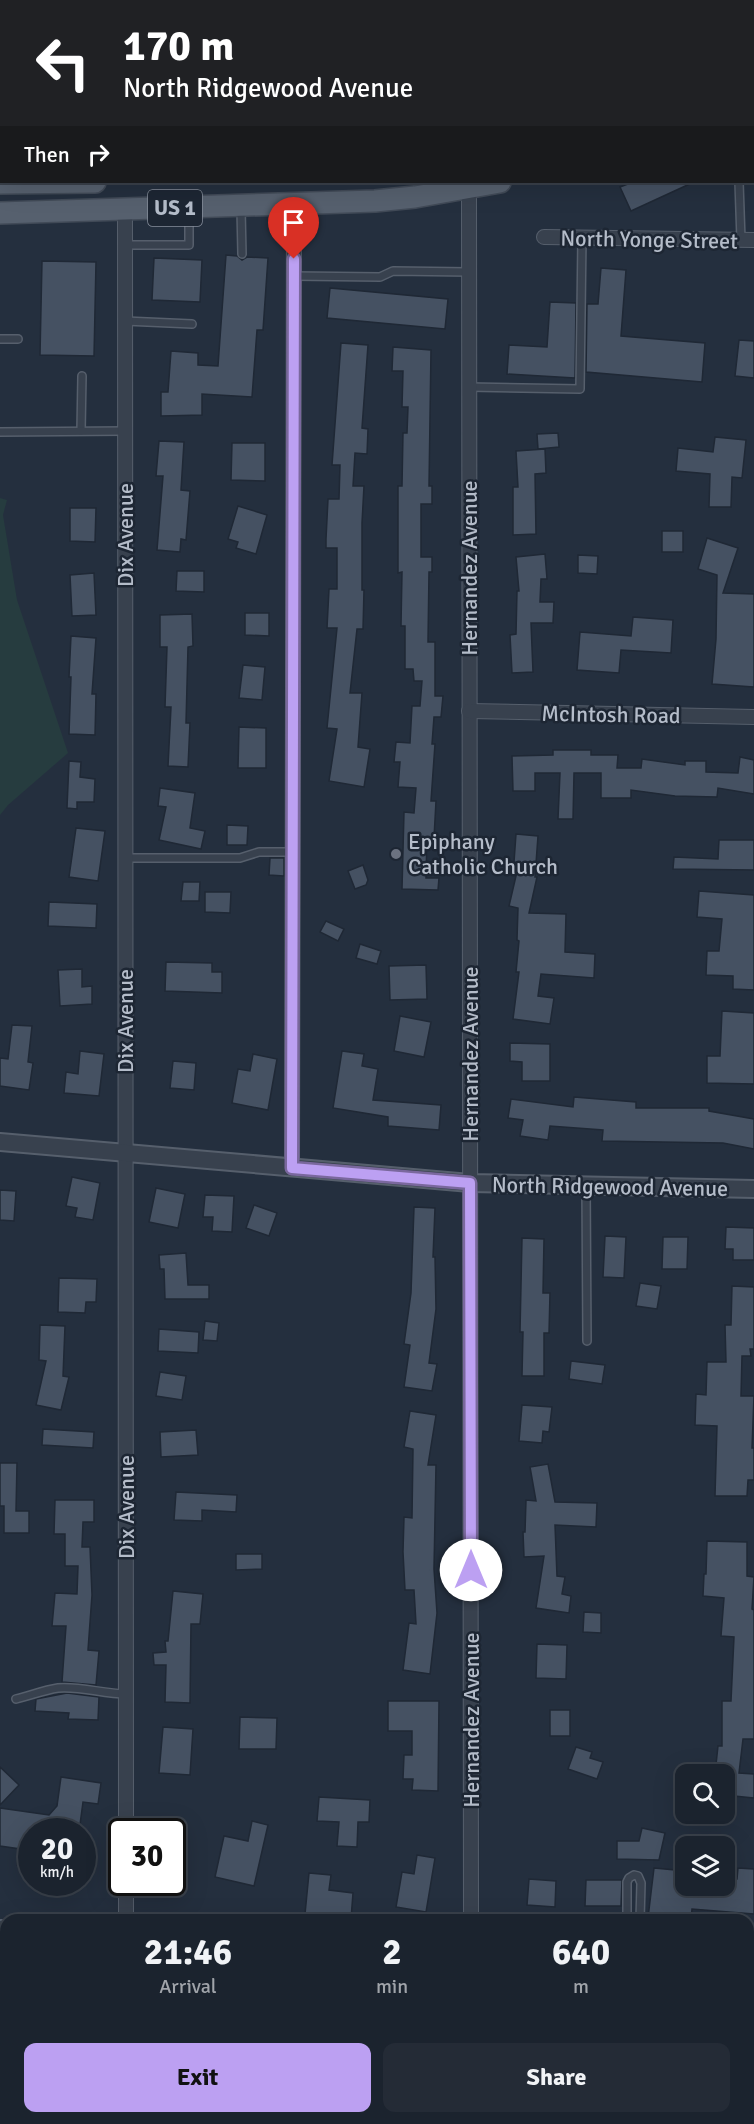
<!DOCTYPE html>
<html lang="en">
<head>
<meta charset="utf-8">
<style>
  body { margin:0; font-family:Signika,sans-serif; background:#242b36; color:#f1f3f6; height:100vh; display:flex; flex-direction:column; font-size:22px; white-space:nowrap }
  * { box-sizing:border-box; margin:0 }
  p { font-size:20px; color:#a0a4aa }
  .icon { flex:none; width:33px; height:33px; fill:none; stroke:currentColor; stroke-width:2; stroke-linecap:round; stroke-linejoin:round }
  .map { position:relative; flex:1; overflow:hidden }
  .drawer { position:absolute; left:0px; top:1914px; width:754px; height:210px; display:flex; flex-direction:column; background:#1b232e; border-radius:18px 18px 0 0; box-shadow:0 6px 24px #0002,0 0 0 2px #39404a }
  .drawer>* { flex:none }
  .guide { position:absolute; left:0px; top:0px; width:754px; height:183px; box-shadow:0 6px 24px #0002,0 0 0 2px #39404a; background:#202124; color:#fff; overflow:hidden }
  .tools { position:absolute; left:675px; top:1764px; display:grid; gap:12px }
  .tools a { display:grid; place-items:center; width:60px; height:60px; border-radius:12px; background:#1b232e; box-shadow:0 6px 24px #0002,0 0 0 2px #39404a; font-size:30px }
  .speed { position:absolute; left:18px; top:1818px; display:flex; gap:12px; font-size:30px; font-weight:700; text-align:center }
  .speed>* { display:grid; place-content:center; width:78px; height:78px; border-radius:50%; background:#1b232e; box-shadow:0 6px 24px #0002,0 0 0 2px #39404a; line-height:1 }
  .speed small { font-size:15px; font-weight:400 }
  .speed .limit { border:3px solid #111; border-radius:9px; background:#fff; color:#111 }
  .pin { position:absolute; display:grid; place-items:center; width:51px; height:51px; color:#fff; margin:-62px -26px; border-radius:50% 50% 50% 0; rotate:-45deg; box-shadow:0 0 6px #0007 }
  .pin .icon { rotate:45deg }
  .me { position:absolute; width:66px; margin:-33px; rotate:0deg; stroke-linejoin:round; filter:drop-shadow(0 0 4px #0008) }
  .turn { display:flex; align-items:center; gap:21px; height:126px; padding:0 24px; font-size:27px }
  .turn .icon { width:78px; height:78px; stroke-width:2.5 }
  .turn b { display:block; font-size:42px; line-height:51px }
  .then { display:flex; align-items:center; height:57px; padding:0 24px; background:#0003; gap:12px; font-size:22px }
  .eta { display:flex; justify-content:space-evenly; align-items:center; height:102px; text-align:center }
  .eta b { font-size:36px; font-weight:700; line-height:42px }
  .cta { display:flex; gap:12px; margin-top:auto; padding:12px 24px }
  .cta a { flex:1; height:69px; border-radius:12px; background:#bca0f2; color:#111; font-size:24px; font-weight:700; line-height:69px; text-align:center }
  .cta a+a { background:#242b36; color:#f1f3f6 }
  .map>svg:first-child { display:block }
  .green { fill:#263c3f }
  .water { fill:#394c67 }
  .building { fill:#455162; stroke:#1f2835; stroke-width:1.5 }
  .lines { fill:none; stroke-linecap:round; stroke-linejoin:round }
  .service-casing { stroke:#565f6c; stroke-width:10 }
  .minor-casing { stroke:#565f6c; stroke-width:16 }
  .tertiary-casing { stroke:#565f6c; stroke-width:20 }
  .primary-casing { stroke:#414a57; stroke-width:24 }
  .path { stroke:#44595c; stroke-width:3; stroke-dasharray:4.5 4.5; stroke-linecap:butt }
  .service { stroke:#38414e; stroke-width:7 }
  .minor { stroke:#38414e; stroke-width:14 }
  .tertiary { stroke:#38414e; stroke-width:16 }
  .primary { stroke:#56606e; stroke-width:21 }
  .route-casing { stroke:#7a689d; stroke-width:15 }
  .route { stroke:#bca0f2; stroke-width:10 }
  .worship-dot { fill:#6b7280; stroke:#1d2633; stroke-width:2 }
  .labels { text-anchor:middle; stroke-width:5; stroke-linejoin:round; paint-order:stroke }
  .shield { fill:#1d2633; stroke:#878f9c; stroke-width:1.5 }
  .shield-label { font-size:21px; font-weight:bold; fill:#b4bcc9 }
  .street-label { font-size:22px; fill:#b4bcc9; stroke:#1d2633 }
  .poi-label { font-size:22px; fill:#b4bcc9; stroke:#1d2633; text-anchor:start }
</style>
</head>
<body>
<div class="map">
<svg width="754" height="2124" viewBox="0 0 754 2124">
  <rect width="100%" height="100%" fill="#242f3e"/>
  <polygon class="green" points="0,498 7,500 3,515 17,600 68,753 8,805 0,815"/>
  <polygon class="water" points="0,1966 6,1967 6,2118 748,2118 749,2062 754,2063 754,2124 0,2124"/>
  <g class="building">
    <polygon points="633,182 694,182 631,211 620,187"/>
    <polygon points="226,255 237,256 242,260 247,257 268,258 263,330 257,330 252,397 202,394 202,415 161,416 161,392 168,392 171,351 198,353 198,365 218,366"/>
    <polygon points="154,258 202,260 200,302 152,300"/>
    <polygon points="42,261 96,262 94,356 40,355"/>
    <polygon points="601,268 626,270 621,336 705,343 702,382 586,372 587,304 598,304"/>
    <polygon points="330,288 448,299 445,329 327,318"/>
    <polygon points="550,302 576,303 575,378 507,374 509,345 547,347"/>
    <polygon points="739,340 754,341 754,378 735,376"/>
    <polygon points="341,343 368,345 362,428 368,429 367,454 355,453 353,486 364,486 362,523 362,590 364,590 363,629 357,629 350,693 362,693 358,747 370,749 364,787 329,781 337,729 327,728 337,628 327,628 329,589 337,589 337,548 326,548 326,539 328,499 339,499 340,465 332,465"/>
    <polygon points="393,347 431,350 429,486 432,486 432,504 421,504 421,557 432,557 432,572 429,572 428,642 435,642 435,696 443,696 441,717 434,717 432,744 435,744 431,801 436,801 434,838 427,838 426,878 439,878 438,890 402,889 404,812 414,813 416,788 398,787 400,762 394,762 396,742 410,743 412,706 420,706 422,681 414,681 413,669 405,669 405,626 401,626 402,572 398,573 398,486 402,486 403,433 407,433 408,407 402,407 403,371 392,371"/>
    <polygon points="558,433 559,447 538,449 537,434"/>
    <polygon points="715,437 746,440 742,478 732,477 731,507 709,507 710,474 676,471 678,448 713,452"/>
    <polygon points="159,441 184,442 181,490 190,491 186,540 181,539 180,552 157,550 163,476 156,476"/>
    <polygon points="232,443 265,443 265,481 231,480"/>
    <polygon points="545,449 546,473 535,474 536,534 513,535 513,487 518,487 516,451"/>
    <polygon points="238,506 267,515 256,554 236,548 238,542 228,539"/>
    <polygon points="70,508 96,508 95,542 70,541"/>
    <rect x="662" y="531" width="21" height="21"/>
    <polygon points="707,538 738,548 723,593 754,594 754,687 712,684 716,639 717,575 698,569"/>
    <polygon points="545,554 547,579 541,579 540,602 554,602 553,623 531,623 533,672 512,673 510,635 516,634 517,591 519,591 516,557"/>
    <polygon points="578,555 598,556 597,574 578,573"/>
    <polygon points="177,571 204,571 204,592 176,591"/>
    <polygon points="94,573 96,615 72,616 70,575"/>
    <polygon points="245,613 269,613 269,636 245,635"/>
    <polygon points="192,614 193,646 188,647 186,723 190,723 188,767 168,766 171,707 165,707 167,647 160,647 160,615"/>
    <polygon points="633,617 673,620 671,653 621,650 619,673 577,670 580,632 631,636"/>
    <polygon points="71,636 96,638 92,694 96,694 95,735 69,734 71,677 69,677"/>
    <polygon points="243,665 265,667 262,700 239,698"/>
    <polygon points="239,727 266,728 266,768 238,768"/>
    <polygon points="553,750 591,750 591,755 618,755 617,768 641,768 642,759 685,765 685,761 706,761 706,772 738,773 740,757 754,760 754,794 718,788 717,797 675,796 631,790 631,798 601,798 601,773 574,773 573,819 558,819 560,773 535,773 535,791 513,791 512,756 553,755"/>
    <polygon points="69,761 81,762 80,777 95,779 94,802 77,802 77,809 67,808"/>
    <polygon points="160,788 195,793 190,828 205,831 201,849 159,840 166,807 158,806"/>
    <polygon points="227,825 248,826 247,845 227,845"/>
    <polygon points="76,828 105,831 98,881 69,877"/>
    <polygon points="516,834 538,836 535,877 537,877 529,913 566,914 565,952 595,954 594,978 541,974 538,996 554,998 550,1024 513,1019 519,972 516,972 519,941 517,940 518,908 509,906 519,863 514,862"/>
    <polygon points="719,840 754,840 754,870 673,869 674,857 718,859"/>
    <polygon points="270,858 284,858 284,876 269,875"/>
    <polygon points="363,865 368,880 366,885 355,889 348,871"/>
    <polygon points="183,882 200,882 199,901 181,901"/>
    <polygon points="699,891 754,895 754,990 733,989 733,976 706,975 707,951 719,951 722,919 697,917"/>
    <polygon points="205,892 231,892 230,913 205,912"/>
    <polygon points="49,902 97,904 96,928 48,926"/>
    <polygon points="326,921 344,929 338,941 320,932"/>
    <polygon points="360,944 381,951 377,964 356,958"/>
    <polygon points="166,962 212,963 212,972 222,972 222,993 165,991"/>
    <polygon points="426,965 427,999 390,1000 389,966"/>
    <polygon points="82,969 82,987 92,986 92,1004 60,1006 58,970"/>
    <polygon points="722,1011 754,1013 754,1084 707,1083 707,1056 720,1056"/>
    <polygon points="400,1016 431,1022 424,1057 394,1051"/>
    <polygon points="12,1025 32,1026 28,1062 33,1063 29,1090 0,1086 0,1058 8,1059"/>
    <polygon points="510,1043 550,1044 550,1081 522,1081 522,1062 510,1061"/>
    <polygon points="80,1051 104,1054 99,1096 64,1093 66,1072 78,1074"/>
    <polygon points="342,1051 364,1054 362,1066 378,1069 373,1100 441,1105 439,1130 388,1126 388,1117 333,1108"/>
    <polygon points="253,1054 277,1059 268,1110 232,1103 238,1069 250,1071"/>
    <polygon points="173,1061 196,1063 194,1090 170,1088"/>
    <polygon points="574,1097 636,1102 636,1108 709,1108 709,1111 754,1119 754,1149 723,1143 602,1141 603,1130 550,1126 548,1140 520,1136 523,1120 508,1118 511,1099 573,1107"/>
    <polygon points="72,1177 100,1183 93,1220 75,1217 77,1208 66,1206"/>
    <polygon points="156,1188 185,1194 178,1228 149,1222"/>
    <polygon points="0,1190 16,1191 14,1221 0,1220"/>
    <polygon points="205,1195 234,1196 232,1232 212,1231 213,1217 203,1217"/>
    <polygon points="254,1205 277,1213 269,1236 246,1228"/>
    <polygon points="414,1207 435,1208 433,1257 435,1257 436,1309 429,1363 437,1364 432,1391 404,1387 410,1345 404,1344 411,1293"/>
    <polygon points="726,1227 754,1228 754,1260 733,1260 733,1249 725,1249"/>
    <polygon points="605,1236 626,1237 624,1278 603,1277"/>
    <polygon points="663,1237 688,1237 687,1269 662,1269"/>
    <polygon points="522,1238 544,1239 543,1293 550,1293 549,1333 544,1333 544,1376 522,1376 523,1332 520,1332"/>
    <polygon points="186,1253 188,1285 209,1285 209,1299 165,1299 164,1269 160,1269 159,1255"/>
    <polygon points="59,1278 97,1279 96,1302 86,1302 85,1313 58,1312"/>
    <polygon points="640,1283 661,1286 657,1309 636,1306"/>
    <polygon points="732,1286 754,1287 754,1349 750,1349 751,1356 742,1356 741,1396 754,1396 752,1448 754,1448 754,1480 748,1480 747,1496 715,1496 717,1426 695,1425 696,1394 706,1395 707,1362 726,1362 725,1325 731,1325"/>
    <polygon points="205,1321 219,1323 217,1341 203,1340"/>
    <polygon points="40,1325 65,1326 63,1376 69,1377 61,1410 36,1405 46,1361 39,1360"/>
    <polygon points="159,1329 199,1332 198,1353 158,1351"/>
    <polygon points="571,1361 605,1365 602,1384 569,1379"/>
    <polygon points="160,1372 186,1376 182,1400 156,1396"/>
    <polygon points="522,1405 552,1407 549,1432 543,1431 542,1443 519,1441"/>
    <polygon points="410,1411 436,1415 428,1465 436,1465 434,1569 437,1613 430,1674 403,1670 409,1623 416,1624 414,1590 405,1590 403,1552 404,1517 412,1518 413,1449 404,1447"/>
    <polygon points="43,1429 94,1432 93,1448 42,1445"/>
    <polygon points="196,1430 198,1455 161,1457 160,1432"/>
    <polygon points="0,1463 17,1463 16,1511 29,1511 29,1533 4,1533 4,1506 0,1506"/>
    <polygon points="548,1464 555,1502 597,1503 596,1527 555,1525 557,1576 565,1577 562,1594 571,1596 569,1613 536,1608 544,1556 524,1557 523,1532 525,1532 526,1500 536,1501 530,1467"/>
    <polygon points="176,1492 237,1495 236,1512 202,1510 202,1521 174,1520"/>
    <polygon points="55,1500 94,1500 94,1522 83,1522 82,1547 90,1547 92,1595 88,1650 99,1651 96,1685 62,1682 66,1626 52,1626 55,1593 77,1594 78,1566 65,1566 65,1534 54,1534"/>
    <polygon points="707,1541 747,1542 747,1576 754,1577 752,1609 754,1610 754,1739 743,1739 739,1773 754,1774 754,1798 724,1795 724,1774 715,1774 718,1746 722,1746 722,1701 731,1701 734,1637 721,1636 724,1598 703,1596 704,1574 706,1574"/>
    <polygon points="236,1554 262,1554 262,1569 236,1570"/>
    <polygon points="173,1591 203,1594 200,1624 191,1624 190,1703 165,1702 166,1665 154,1665 153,1653 166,1652 165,1641 168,1641"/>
    <polygon points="584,1612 601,1613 601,1633 583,1632"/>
    <polygon points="537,1644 567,1645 566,1679 536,1678"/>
    <polygon points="67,1693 99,1697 98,1720 68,1719 69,1713 35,1711 36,1699"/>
    <polygon points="388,1701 439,1701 438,1791 412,1790 413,1779 403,1779 404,1755 412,1755 412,1731 388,1731"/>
    <rect x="550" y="1710" width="20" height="26"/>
    <polygon points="240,1717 277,1718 276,1749 239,1749"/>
    <polygon points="163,1727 193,1729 190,1775 159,1773"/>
    <polygon points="576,1747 592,1752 590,1758 603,1762 597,1779 568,1769"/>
    <polygon points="0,1767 19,1785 0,1805"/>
    <polygon points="61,1777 101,1783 98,1804 83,1802 79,1832 32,1832 32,1867 17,1865 20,1849 0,1846 0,1808 49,1815 57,1806"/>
    <polygon points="319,1797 370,1800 369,1822 358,1822 357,1847 337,1846 339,1822 317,1821"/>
    <polygon points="252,1821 268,1825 254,1886 215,1877 224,1836 248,1841"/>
    <polygon points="642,1828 665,1833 659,1860 617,1859 617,1841 639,1841"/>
    <polygon points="417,1855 435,1858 426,1912 396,1907 402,1872 414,1874"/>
    <polygon points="654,1868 686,1871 686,1886 724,1886 724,1878 737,1879 738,1868 754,1869 754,1914 692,1909 691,1920 648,1918"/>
    <polygon points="309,1873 331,1875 329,1890 353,1893 351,1919 305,1914"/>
    <polygon points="529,1879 556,1881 555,1907 527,1905"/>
    <polygon points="586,1880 622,1880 621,1906 585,1906"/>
  </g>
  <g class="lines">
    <g class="service-casing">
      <g id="service">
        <polyline points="739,182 741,240"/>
        <polyline points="241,209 242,254"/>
        <polyline points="125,245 189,245 189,210"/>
        <polyline points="294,276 380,277 393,271 469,272"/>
        <polyline points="125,321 192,324"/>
        <polyline points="0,339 18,339"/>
        <polyline points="469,387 580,389 582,238"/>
        <polyline points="81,431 82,376"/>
        <polyline points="0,432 125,431"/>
        <polyline points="125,858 240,858 259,852 293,852"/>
        <polyline points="586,1186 587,1341"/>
        <path d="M16,1699C29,1696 44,1690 58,1688C81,1686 103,1694 126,1694"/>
        <polyline points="627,1920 627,1882 629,1878 634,1875 638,1876 641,1883 640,1920"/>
      </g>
    </g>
    <g class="minor-casing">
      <g id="minor">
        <polyline points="190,0 191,2"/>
        <polyline points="69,2 69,0"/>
        <polyline points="244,2 244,0"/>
        <polyline points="301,2 301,0"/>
        <polyline points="0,14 2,14"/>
        <polyline points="469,189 471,1920"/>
        <polyline points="125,210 126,1832"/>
        <polyline points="544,237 754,240"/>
        <polyline points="469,711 754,717"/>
        <polyline points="292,1168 294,205"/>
        <polyline points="126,1882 126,1920"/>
      </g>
    </g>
    <g class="tertiary-casing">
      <g id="tertiary">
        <polyline points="0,1142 470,1183 754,1189"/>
        <polyline points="0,1929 6,1929"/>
        <polyline points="748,1979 754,1979"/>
      </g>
    </g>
    <g class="primary-casing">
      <g id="primary">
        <polyline points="753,34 754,33"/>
        <polyline points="753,86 754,86"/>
        <polyline points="0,183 95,182"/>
        <polyline points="0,213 375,201 415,197 500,182"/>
      </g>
    </g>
    <g class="path">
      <polyline points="230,2120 231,2118"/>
      <polyline points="406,2124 406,2118"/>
    </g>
    <use href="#service" class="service"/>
    <use href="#minor" class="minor"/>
    <use href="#tertiary" class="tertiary"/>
    <use href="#primary" class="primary"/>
  </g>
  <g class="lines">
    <g class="route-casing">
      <polyline id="route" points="294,259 292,1168 470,1183 471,1570"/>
    </g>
    <use href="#route" class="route"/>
  </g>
  <circle class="worship-dot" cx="396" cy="854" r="6"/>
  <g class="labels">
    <rect class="shield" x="148" y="190" width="54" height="36" rx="4.5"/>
    <g class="shield-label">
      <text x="175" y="215">US 1</text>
    </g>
    <g class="street-label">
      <text transform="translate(649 239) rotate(1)" y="8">North Yonge Street</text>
      <text transform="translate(125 535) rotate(-90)" y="8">Dix Avenue</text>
      <text transform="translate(469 568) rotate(-90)" y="8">Hernandez Avenue</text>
      <text transform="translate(611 714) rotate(1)" y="8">McIntosh Road</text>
      <text transform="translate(125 1021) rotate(-90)" y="8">Dix Avenue</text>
      <text transform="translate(470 1054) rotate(-90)" y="8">Hernandez Avenue</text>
      <text transform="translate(610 1186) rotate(1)" y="8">North Ridgewood Avenue</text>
      <text transform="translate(126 1507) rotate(-90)" y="8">Dix Avenue</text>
      <text transform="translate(471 1720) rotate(-90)" y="8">Hernandez Avenue</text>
    </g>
    <g class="poi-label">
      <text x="408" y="849">Epiphany<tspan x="408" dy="25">Catholic Church</tspan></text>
    </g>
  </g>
</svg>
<div class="tools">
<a><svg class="icon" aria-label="search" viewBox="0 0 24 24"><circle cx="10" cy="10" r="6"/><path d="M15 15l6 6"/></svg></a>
<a><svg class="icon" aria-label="layers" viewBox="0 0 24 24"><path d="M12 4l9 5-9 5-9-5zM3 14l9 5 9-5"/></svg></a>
</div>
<div class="speed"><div>20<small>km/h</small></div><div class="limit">30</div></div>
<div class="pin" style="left:294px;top:259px;background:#d93025"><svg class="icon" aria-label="arrive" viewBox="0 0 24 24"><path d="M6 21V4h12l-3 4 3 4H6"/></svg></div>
<svg class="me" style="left:471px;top:1570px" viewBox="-20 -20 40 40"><circle r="19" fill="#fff"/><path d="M0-13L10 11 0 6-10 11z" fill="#bca0f2"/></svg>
<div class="guide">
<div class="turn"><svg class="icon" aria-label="left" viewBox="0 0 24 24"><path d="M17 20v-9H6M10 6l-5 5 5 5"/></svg><div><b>170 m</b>North Ridgewood Avenue</div></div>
<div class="then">Then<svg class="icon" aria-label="right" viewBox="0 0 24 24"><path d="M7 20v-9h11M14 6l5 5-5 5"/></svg></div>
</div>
<section class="drawer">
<div class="eta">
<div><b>21:46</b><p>Arrival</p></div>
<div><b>2</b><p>min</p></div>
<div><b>640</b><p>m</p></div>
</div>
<div class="cta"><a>Exit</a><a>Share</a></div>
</section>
</div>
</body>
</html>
